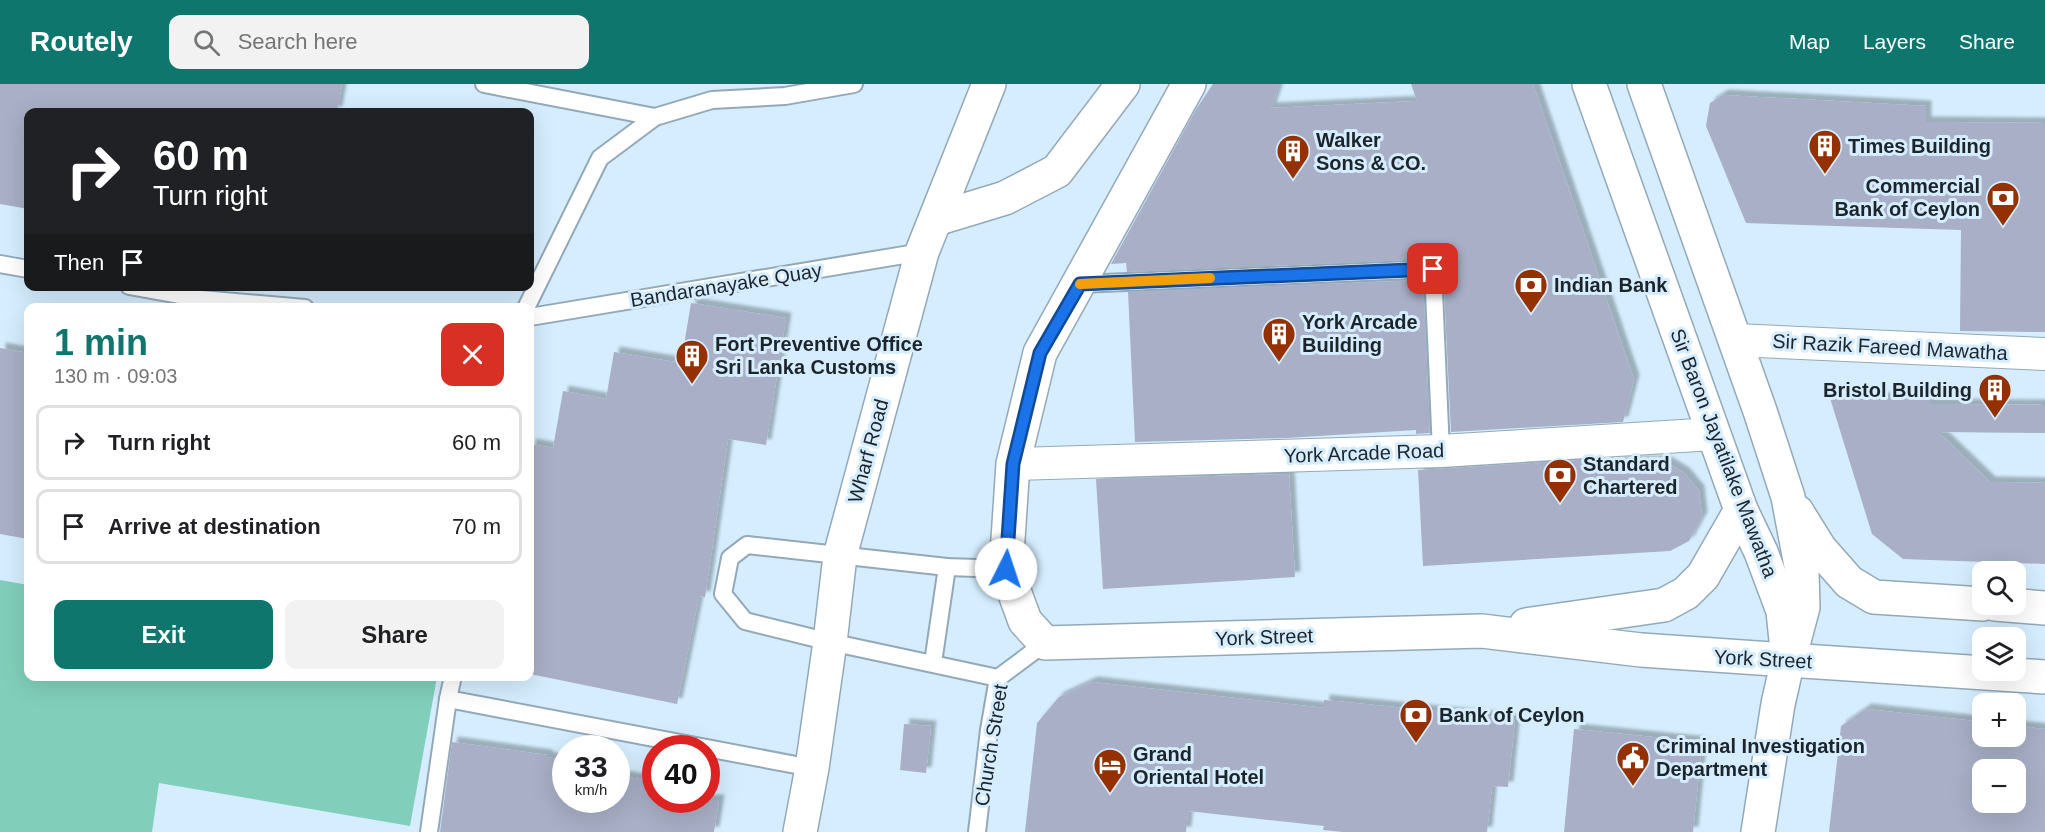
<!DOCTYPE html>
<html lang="en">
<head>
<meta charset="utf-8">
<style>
  body { margin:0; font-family:Helvetica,sans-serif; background:#f2f2f2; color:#202124; height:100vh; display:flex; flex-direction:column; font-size:22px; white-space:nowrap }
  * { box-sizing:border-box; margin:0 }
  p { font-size:20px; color:#757577 }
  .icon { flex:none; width:33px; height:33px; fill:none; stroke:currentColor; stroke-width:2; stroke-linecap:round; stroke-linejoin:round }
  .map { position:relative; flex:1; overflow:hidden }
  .side { position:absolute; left:24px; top:219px; width:510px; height:378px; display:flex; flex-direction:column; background:#fff; border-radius:12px; box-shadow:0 6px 24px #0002 }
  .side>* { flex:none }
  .hud { position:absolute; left:24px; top:24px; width:510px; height:183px; border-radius:12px; box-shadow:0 6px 24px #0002; background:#202124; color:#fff; overflow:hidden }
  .fabs { position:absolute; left:1972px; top:477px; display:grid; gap:12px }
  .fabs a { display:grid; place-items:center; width:54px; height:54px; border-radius:12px; background:#fff; box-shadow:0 6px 24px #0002; font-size:30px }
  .speed { position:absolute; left:552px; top:651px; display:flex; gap:12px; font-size:30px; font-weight:700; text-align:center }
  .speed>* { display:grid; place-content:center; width:78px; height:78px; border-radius:50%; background:#fff; box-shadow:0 6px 24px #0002; line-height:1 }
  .speed small { font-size:15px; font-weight:400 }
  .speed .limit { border:9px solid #d22; background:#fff; color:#111 }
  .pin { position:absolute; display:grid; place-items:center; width:51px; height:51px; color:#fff; margin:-26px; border-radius:12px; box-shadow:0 3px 9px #0006 }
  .me { position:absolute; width:66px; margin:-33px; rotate:4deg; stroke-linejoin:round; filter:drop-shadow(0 0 4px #0008) }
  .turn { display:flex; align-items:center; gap:21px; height:126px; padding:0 30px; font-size:27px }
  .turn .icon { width:78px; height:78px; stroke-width:2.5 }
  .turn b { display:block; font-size:42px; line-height:51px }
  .then { display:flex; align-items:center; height:57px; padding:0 30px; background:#0003; gap:12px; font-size:22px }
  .round { display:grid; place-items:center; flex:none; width:63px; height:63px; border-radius:12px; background:#f2f2f2 }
  .head { display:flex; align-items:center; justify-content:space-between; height:102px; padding:0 30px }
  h1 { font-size:36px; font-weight:800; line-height:45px; color:#0f766e }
  .cta { display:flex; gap:12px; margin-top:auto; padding:12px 30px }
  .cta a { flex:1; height:69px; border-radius:12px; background:#0f766e; color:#fff; font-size:24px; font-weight:800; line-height:69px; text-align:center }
  .cta a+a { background:#f2f2f2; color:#202124 }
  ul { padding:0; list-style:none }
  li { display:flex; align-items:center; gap:18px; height:75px; margin:0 12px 9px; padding:0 18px; border:3px solid #e0e0e0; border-radius:12px }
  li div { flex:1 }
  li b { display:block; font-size:22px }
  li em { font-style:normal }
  header { display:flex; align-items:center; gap:36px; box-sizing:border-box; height:84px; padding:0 30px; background:#0f766e; color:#fff }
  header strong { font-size:28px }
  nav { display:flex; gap:33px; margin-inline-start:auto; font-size:21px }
  .search { width:420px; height:54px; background:#f2f2f2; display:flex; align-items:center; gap:15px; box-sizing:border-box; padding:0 21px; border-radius:12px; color:#757577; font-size:22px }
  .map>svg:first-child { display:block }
  .water { fill:#81cfba }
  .building { fill:#a8afc6; fill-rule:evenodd; filter:url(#shadow) }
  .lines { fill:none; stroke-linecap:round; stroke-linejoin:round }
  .lane-casing { stroke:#93a9b9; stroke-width:20 }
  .street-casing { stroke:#93a9b9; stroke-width:34 }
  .secondary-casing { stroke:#93a9b9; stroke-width:36 }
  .primary-casing { stroke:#93a9b9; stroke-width:36 }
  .lane { stroke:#fff; stroke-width:16 }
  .street { stroke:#fff; stroke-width:32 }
  .secondary { stroke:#fff; stroke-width:33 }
  .primary { stroke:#fff; stroke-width:33 }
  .route-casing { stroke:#114b97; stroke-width:15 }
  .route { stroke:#1a73e8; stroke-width:10 }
  .slow { stroke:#f59e0b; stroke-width:10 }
  .labels { text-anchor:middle; stroke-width:6; stroke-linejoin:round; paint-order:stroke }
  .poi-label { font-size:20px; font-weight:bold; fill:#1d252c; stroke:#d5edfe; text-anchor:start }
  .street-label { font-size:20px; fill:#1d252c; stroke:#d5edfe }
</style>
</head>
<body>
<header>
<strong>Routely</strong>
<div class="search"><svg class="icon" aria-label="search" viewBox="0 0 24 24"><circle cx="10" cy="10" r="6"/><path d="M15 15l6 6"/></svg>Search here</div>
<nav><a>Map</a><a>Layers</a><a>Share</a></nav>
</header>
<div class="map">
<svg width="2045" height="748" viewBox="0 0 2045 748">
  <defs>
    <filter id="shadow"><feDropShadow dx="5.5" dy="-5.5" stdDeviation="1.5" flood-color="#0004"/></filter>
  </defs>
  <rect width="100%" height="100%" fill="#d5edfe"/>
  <polygon class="water" points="0,496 28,501 28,592 437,593 410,742 159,699 152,748 0,748"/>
  <g class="building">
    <polygon points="0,0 342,0 337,28 28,28 28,125 0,120"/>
    <polygon points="1213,0 1279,0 1271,24 1417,17 1411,0 1533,0 1634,296 1623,338 1451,348 1443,185 1441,179 1437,175 1127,188 1126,179 1111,180 1195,27"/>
    <polygon points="1723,11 1926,22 1926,38 2045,39 2045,248 1960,247 1961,146 1746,139 1706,42 1710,19"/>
    <polygon points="1423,196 1430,349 1416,350 1416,346 1286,354 1135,358 1128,208"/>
    <polygon points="691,219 786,234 766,361 728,355 705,513 699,512 677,620 530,590 530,360 553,364 563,307 606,315 614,268 681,279"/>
    <polygon points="0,264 28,269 28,455 0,450"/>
    <polygon points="1830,314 1931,314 1931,320 2045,321 2045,349 1938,348 1990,398 2045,399 2045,480 1903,475 1872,450"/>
    <polygon points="1613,374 1612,379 1664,377 1684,389 1699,407 1702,433 1689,457 1670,467 1423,482 1418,386"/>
    <polygon points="1289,390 1295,493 1103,505 1096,395"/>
    <polygon points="1092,598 1324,624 1324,616 1515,635 1508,703 1492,702 1487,748 1343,748 1323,746 1324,742 1188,727 1186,748 1025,748 1037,639 1059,613"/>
    <path d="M1866,625L1983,638V652H2016V642L2045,645V748H1829L1841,642ZM1983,686H2016V718H1983Z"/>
    <polygon points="904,640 931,642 926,689 900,686"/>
    <polygon points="1574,645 1702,658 1693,748 1564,748"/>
    <polygon points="452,658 547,671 547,673 566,677 566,716 616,716 616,691 656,698 656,716 719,716 714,748 440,748"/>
  </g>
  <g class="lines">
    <g class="lane-casing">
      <g id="lane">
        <polyline points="484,0 655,33"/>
        <polyline points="0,180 28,185"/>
        <polyline points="1080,200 1433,185 1441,367"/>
        <polyline points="129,202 201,215 305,224"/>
        <polyline points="526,224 600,74 655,33 712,16 785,12 854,0"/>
        <polyline points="530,233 922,168"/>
        <polyline points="933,579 947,483"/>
        <polyline points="453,592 448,615 812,684"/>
        <polyline points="998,594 830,558 745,537 723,510 730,474 747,461 947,483 1006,485"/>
        <polyline points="429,748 448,615"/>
        <polyline points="977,748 989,646 998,594 1045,559"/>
      </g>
    </g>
    <g class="street-casing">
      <g id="street">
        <polyline points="1735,256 2045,270"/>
        <polyline points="1013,380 1441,367 1714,350"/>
      </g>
    </g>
    <g class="secondary-casing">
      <g id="secondary">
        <polyline points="1189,0 1040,269 1013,380 1006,485 1025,537 1045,559 1482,547 1641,566 1788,576"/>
        <polyline points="936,135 1005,114 1057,87 1123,0"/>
        <polyline points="1526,541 1664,521 1686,509 1703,492 1741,426"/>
        <polyline points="800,748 812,684 830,558 840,472 922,168 989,0"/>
      </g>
    </g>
    <g class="primary-casing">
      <g id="primary">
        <polyline points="1589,0 1741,426 1761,468 1783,527 1788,576 1778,620 1758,748"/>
        <polyline points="1644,0 1760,327 1788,413 1802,487 1803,523 1794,557"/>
        <polyline points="1797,428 1820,465 1849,498 1874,513 1983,520"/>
        <polyline points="1995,520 2045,524"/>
        <polyline points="1788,576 2045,593"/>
      </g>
    </g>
    <use href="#lane" class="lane"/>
    <use href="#street" class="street"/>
    <use href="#secondary" class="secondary"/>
    <use href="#primary" class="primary"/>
  </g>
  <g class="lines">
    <g class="route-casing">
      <polyline id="route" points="1006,485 1013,380 1040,269 1080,200 1433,185"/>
    </g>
    <use href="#route" class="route"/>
    <polyline class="slow" points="1080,200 1210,194"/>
  </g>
  <defs>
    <g id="building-pin" transform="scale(1.725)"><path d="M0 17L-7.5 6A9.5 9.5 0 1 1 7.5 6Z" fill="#953001" stroke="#d5edfe"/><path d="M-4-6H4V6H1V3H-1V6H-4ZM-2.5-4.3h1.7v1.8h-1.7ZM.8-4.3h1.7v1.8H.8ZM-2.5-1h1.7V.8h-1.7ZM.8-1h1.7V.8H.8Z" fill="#fff"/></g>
    <g id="bank-pin" transform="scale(1.725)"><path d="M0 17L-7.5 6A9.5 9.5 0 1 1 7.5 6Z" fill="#953001" stroke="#d5edfe"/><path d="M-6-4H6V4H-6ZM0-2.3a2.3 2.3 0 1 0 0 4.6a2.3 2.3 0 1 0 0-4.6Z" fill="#fff"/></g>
    <g id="civic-pin" transform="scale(1.725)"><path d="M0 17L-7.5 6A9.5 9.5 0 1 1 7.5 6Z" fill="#953001" stroke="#d5edfe"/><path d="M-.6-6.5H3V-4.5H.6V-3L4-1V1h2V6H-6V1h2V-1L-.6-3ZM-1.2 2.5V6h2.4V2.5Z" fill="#fff"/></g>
    <g id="hotel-pin" transform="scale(1.725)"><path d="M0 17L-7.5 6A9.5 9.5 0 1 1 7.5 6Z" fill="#953001" stroke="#d5edfe"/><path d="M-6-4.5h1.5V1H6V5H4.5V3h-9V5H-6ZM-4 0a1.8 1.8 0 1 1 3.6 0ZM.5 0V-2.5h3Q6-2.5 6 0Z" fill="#fff"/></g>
  </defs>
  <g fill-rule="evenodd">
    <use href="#building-pin" x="1825" y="62"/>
    <use href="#building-pin" x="1293" y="67"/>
    <use href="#bank-pin" x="2003" y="114"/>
    <use href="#bank-pin" x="1531" y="201"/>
    <use href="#building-pin" x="1279" y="250"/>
    <use href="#building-pin" x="692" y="272"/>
    <use href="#building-pin" x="1995" y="306"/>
    <use href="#bank-pin" x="1560" y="391"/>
    <use href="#bank-pin" x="1416" y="631"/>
    <use href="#civic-pin" x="1633" y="674"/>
    <use href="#hotel-pin" x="1110" y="681"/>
  </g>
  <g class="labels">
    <g class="poi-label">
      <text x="1316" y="63">Walker<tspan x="1316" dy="23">Sons &amp; CO.</tspan></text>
      <text x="1848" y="69">Times Building</text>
      <text x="1980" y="109" text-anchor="end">Commercial<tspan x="1980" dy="23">Bank of Ceylon</tspan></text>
      <text x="1554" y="208">Indian Bank</text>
      <text x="1302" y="245">York Arcade<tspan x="1302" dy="23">Building</tspan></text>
      <text x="715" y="267">Fort Preventive Office<tspan x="715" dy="23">Sri Lanka Customs</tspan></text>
      <text x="1972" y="313" text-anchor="end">Bristol Building</text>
      <text x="1583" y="387">Standard<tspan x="1583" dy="23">Chartered</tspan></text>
      <text x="1439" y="638">Bank of Ceylon</text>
      <text x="1656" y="669">Criminal Investigation<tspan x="1656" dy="23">Department</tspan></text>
      <text x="1133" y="677">Grand<tspan x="1133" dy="23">Oriental Hotel</tspan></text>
    </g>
    <g class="street-label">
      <text transform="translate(726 201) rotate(-9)" y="7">Bandaranayake Quay</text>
      <text transform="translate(1890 263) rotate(3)" y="7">Sir Razik Fareed Mawatha</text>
      <text transform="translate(868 367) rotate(-75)" y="7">Wharf Road</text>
      <text transform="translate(1364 369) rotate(-2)" y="7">York Arcade Road</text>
      <text transform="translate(1724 369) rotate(69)" y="7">Sir Baron Jayatilake Mawatha</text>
      <text transform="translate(1264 553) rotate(-2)" y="7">York Street</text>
      <text transform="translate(1763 575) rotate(3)" y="7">York Street</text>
      <text transform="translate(991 661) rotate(-81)" y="7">Church Street</text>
    </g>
  </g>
</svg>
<div class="fabs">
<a><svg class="icon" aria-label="search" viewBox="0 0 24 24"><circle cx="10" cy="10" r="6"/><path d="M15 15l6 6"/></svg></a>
<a><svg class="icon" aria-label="layers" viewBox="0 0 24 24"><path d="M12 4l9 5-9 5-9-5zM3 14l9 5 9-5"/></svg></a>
<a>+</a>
<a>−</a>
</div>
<div class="speed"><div>33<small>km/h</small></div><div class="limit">40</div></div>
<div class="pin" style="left:1433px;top:185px;background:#d93025"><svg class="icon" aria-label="arrive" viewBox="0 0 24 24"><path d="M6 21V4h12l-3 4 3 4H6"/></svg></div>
<svg class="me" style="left:1006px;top:485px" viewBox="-20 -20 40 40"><circle r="19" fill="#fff"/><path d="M0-13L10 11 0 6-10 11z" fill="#1a73e8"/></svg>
<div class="hud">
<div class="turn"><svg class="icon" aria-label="right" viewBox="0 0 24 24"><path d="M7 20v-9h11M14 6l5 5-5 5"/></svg><div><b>60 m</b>Turn right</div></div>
<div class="then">Then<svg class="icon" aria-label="arrive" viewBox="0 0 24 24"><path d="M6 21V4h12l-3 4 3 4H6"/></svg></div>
</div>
<section class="side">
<div class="head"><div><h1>1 min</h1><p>130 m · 09:03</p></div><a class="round" style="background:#d93025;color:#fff"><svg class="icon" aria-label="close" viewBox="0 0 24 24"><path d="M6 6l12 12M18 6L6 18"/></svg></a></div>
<ul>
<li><svg class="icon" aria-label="right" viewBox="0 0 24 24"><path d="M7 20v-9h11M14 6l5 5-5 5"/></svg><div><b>Turn right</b></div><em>60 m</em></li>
<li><svg class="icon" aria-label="arrive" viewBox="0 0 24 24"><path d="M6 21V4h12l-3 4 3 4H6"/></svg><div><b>Arrive at destination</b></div><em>70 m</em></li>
</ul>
<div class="cta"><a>Exit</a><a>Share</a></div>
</section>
</div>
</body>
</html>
